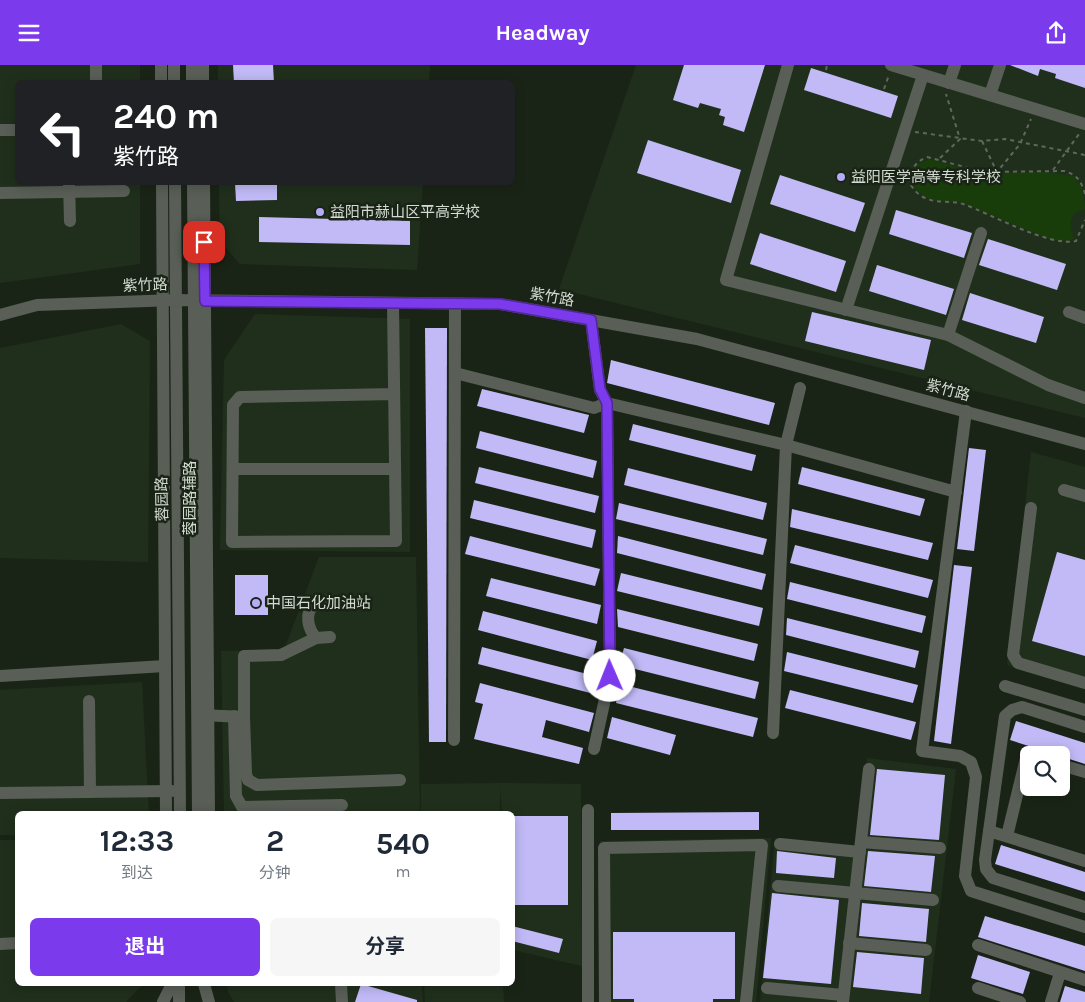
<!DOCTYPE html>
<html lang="zh">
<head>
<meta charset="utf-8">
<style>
  body { margin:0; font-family:Karla,"Noto Sans SC",sans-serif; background:#f6f6f7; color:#1f2937; height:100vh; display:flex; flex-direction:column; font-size:19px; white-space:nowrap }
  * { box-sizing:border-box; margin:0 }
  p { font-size:16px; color:#747a83 }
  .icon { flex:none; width:28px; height:28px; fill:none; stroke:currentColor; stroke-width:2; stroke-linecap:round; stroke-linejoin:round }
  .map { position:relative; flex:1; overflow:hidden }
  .side { position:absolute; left:15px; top:746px; width:500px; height:175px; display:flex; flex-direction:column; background:#fff; border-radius:8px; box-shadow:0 2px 12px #0003 }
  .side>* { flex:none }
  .banner { position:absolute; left:15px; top:15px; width:500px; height:105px; border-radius:8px; box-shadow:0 2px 12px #0003; background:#202124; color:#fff; overflow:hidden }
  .fabs { position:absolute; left:1020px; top:681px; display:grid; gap:10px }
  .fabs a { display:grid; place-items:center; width:50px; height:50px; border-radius:8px; background:#fff; box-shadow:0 2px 12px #0003; font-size:25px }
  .pin { position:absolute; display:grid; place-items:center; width:42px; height:42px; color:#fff; margin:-21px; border-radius:10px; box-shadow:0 2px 8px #0006 }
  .me { position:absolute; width:55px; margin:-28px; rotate:359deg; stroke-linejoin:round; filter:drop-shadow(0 0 4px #0008) }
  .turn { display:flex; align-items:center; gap:18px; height:105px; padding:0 15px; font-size:22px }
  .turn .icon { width:65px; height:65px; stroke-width:2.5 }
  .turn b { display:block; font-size:35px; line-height:42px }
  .eta { display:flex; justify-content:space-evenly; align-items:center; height:85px; text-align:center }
  .eta b { font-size:30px; font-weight:700; line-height:35px }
  .button { display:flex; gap:10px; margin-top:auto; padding:10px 15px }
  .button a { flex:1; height:58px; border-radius:8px; background:#7c3aed; color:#fff; font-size:20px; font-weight:700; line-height:58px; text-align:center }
  .button a+a { background:#f6f6f7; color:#1f2937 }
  header { display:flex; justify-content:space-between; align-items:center; height:65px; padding:0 15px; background:#7c3aed; color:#fff; font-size:22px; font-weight:700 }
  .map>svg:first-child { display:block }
  .built { fill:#202f1c }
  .water { fill:#193c0b }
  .building { fill:#c1baf7 }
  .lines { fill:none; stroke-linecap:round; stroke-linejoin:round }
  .path { stroke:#5f685c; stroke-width:2; stroke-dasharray:4 4; stroke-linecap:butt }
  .minor { stroke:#595e57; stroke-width:12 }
  .route-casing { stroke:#51269a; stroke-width:12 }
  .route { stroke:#7c3aed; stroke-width:9 }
  .poi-dot { fill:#b5acf8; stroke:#1a2416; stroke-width:2 }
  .labels { text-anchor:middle; stroke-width:5; stroke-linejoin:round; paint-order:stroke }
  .poi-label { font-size:15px; fill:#d4dbd2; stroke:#1a2416; text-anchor:start }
  .street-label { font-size:15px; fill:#d4dbd2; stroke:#1a2416 }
</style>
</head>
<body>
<header><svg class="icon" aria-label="menu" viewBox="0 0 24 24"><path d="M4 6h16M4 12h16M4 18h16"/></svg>Headway<svg class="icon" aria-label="share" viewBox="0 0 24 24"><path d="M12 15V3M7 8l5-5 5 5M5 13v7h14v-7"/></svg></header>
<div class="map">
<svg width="1085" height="937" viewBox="0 0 1085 937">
  <rect width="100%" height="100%" fill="#1a2416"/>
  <g class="built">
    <polygon points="0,0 140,0 140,17 18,18 18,118 140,118 140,199 0,218"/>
    <polygon points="218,0 430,0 429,18 218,17"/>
    <polygon points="636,0 1085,0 1085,353 559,224"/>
    <polygon points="219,118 423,118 417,205 240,199 220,176"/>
    <polygon points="255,249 410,254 410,487 220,485 224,295"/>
    <polygon points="121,259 150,276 148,497 0,493 0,283"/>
    <polygon points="1031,387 1085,402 1085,623 1007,600"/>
    <polygon points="319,492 416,492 420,749 224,749 221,586 284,585"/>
    <polygon points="142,617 149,749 18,749 17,770 0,770 0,625"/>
    <polygon points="867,693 956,704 929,937 760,937 775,773 857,783"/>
    <polygon points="500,718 581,719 582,901 513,885 512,749 502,749 500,720 500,749 421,749 421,719"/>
    <polygon points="771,773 756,937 599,937 600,776"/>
    <polygon points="0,775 17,775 18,919 143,919 126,937 0,937"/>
    <polygon points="227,919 422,919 423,937 234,937 228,927"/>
    <polygon points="424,919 503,919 504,937 425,937"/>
  </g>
  <path class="water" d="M929,94L981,109L1043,107L1074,111C1082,121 1085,131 1085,144C1068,148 1068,160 1074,173L1068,176L1052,175L960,137L937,136L927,133L914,123L911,115L917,100Z"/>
  <g class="building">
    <polygon points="233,0 273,0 274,18 234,18"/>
    <polygon points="684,0 765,0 744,67 723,60 725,52 719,50 721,44 700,38 698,43 673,35"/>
    <polygon points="1010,0 1085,0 1085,23 1055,13 1056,9 1040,4 1038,11"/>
    <polygon points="811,3 898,31 891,53 804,25"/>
    <polygon points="648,75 741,105 731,138 637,108"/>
    <polygon points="780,110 865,138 855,167 770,139"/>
    <polygon points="235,118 277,118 277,135 236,136"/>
    <polygon points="896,145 972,168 964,193 889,169"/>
    <polygon points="259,152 410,156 410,180 259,177"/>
    <polygon points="760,168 846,196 836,227 750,199"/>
    <polygon points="988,174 1066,199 1057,225 979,200"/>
    <polygon points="877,200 954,224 946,250 869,226"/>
    <polygon points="970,228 1044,252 1036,278 962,255"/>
    <polygon points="812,247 931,275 924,305 805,276"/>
    <polygon points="425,263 447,263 446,677 429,677"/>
    <polygon points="611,295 775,338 769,360 607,318"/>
    <polygon points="482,324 589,350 584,368 477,341"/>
    <polygon points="633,359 756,390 752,406 629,375"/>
    <polygon points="480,366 597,396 593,413 476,383"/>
    <polygon points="969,383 986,385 974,486 957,484"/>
    <polygon points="479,402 599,431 595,448 475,418"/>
    <polygon points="802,402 925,434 920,451 798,419"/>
    <polygon points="628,403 767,438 763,455 624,420"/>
    <polygon points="474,435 596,465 592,483 470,453"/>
    <polygon points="619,438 767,474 763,490 616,454"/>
    <polygon points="792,444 933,478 928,495 790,462"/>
    <polygon points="470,471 600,504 595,521 465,489"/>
    <polygon points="618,471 766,509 762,525 617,488"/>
    <polygon points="795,480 933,515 928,533 790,498"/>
    <polygon points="1057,487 1085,495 1085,591 1032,576"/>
    <polygon points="954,500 972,502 951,679 934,676"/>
    <polygon points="621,508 763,543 759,561 617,526"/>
    <rect x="235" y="510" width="33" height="40"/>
    <polygon points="491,513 601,540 597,559 486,531"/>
    <polygon points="790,517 926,551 922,568 787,534"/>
    <polygon points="617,544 758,579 754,596 618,562"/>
    <polygon points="483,546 597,576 592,595 478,565"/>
    <polygon points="787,553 919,586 915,603 786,570"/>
    <polygon points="482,582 599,612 594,629 478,599"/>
    <polygon points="624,583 759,617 755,634 619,600"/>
    <polygon points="787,587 918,620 913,638 784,606"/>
    <polygon points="480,618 594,648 589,667 546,655 542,672 583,683 579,699 474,674 483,639 475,637"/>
    <polygon points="620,619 758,653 753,672 616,638"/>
    <polygon points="790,625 916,657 911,675 785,643"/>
    <polygon points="612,652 676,670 670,690 607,673"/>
    <polygon points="1016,656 1085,678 1085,699 1010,675"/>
    <polygon points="877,704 945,710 939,775 870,770"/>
    <polygon points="759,747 759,765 611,765 611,748"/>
    <polygon points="514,751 568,751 568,840 513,840"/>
    <polygon points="1001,780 1085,807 1085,827 995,799"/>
    <polygon points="777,786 836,793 834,813 776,808"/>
    <polygon points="868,786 935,791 931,827 864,821"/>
    <polygon points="772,828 839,835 831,919 763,913"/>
    <polygon points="862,838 929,844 926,877 859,871"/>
    <polygon points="985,851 1085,881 1085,906 978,872"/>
    <polygon points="512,861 563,874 559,888 512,876"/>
    <polygon points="613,867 735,867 735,934 713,934 713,937 634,937 634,934 613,934"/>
    <polygon points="857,887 924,893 921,929 853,922"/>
    <polygon points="978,890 1030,907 1023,929 971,913"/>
    <polygon points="361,919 417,935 417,937 355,937"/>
    <polygon points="1065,921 1085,927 1085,937 1060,937"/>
  </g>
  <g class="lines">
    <g class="path">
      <polyline points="826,5 827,0"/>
      <polyline points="884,24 889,10"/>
      <polyline points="915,67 982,76 1005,74 1085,90"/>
      <polyline points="982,76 997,107 1020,79 1031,54"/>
      <polyline points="940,93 960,74 946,29"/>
      <polyline points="1053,105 1079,69"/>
      <path d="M1085,129C1081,115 1077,110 1064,106L984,107L927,92C915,97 911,104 909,117C913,124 918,130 925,133C938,139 951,135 963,139C991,149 1049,182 1076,176L1085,155"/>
    </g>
    <g class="minor">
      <polyline points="96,0 96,18"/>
      <polyline points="161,0 161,18"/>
      <polyline points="192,0 192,18"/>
      <polyline points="203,0 203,18"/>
      <polyline points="788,0 726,215 948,270 1048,320 1085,333"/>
      <polyline points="891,0 1085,59"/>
      <polyline points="174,18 174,0"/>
      <polyline points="949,18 955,0"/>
      <polyline points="990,30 1000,0"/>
      <polyline points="0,65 18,65"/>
      <polyline points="69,118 70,156"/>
      <polyline points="162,118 166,749"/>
      <polyline points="175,118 180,749"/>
      <polyline points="193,118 198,749"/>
      <polyline points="204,118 209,749"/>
      <polyline points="0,128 124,126"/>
      <polyline points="393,238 396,476 232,477 233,340 240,332 394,329"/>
      <polyline points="846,245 923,10"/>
      <polyline points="1069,247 1085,253"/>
      <polyline points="0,250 37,240 175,235 500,239 697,274 1085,379"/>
      <polyline points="591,255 600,325 607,338 610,611 594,684"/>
      <polyline points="948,270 981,168"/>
      <polyline points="455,308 594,343 607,338 786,380 956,427"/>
      <polyline points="966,346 922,686 960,691 971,697 976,712 965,811 971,826 1085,862"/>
      <polyline points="233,404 395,404"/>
      <polyline points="1064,425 1085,431"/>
      <polyline points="1031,443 1013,590 1018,598 1085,618"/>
      <path d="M316,573C308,564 304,548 314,540C318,537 325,536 330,535"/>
      <polyline points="0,611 165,601"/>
      <polyline points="1005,621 1085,645"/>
      <polyline points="89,636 90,727"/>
      <polyline points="201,650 244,652 246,709 248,715 257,720 400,715"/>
      <polyline points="234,651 236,731 242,742 342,740"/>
      <polyline points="244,652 244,591 281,590 316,573 330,572"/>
      <polyline points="1085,662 1022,642 1012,645 1005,651 985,795 986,804 993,813 1085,842"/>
      <polyline points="773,668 786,380 800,323"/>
      <polyline points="454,675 455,239"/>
      <polyline points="1061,700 1085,707"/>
      <polyline points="0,728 172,726"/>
      <polyline points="989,766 1085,796"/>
      <polyline points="1007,771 1027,689 1030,690"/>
      <polyline points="861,777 940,783"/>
      <polyline points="780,779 860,787"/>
      <polyline points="778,821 933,835"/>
      <polyline points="849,878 926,885"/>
      <polyline points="0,879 18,878"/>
      <polyline points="978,880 1085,915"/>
      <polyline points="204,919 209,937"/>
      <polyline points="341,919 342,937"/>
      <polyline points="767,923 843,930"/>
      <polyline points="978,923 1020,937"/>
      <polyline points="163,937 172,919"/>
      <polyline points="179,937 179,919"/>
      <polyline points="588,937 588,745"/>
      <polyline points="605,937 604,783 762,780 746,937"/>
      <polyline points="843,937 869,704"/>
      <polyline points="1051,937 1060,908"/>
    </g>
  </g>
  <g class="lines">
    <g class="route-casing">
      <polyline id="route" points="204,177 205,236 500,239 591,255 600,324 607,338 610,611"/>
    </g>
    <use href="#route" class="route"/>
  </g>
  <g class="poi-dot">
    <circle cx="841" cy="112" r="5"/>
    <circle cx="320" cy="147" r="5"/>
    <circle cx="256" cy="538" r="5"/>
  </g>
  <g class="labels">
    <g class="poi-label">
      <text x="851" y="117">益阳医学高等专科学校</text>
      <text x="330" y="152">益阳市赫山区平高学校</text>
      <text x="266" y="543">中国石化加油站</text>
    </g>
    <g class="street-label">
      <text transform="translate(145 220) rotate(-2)" y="5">紫竹路</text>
      <text transform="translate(552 232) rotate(10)" y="5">紫竹路</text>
      <text transform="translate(948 325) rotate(15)" y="5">紫竹路</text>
      <text transform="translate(190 433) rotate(-90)" y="5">蓉园路辅路</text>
      <text transform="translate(162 434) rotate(-91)" y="5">蓉园路</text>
    </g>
  </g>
</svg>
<div class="fabs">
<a><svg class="icon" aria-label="search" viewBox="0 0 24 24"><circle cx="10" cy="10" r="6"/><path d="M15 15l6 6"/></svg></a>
</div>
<div class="pin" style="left:204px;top:177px;background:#d93025"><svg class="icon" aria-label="arrive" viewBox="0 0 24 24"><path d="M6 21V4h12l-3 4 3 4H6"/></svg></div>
<svg class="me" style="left:610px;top:611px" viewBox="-20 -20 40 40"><circle r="19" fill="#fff"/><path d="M0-13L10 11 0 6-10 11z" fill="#7c3aed"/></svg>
<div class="banner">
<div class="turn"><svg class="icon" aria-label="left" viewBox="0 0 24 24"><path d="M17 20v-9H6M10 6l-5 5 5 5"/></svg><div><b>240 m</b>紫竹路</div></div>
</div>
<section class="side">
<div class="eta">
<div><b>12:33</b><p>到达</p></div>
<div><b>2</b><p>分钟</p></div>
<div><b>540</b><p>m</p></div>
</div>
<div class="button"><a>退出</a><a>分享</a></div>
</section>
</div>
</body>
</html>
